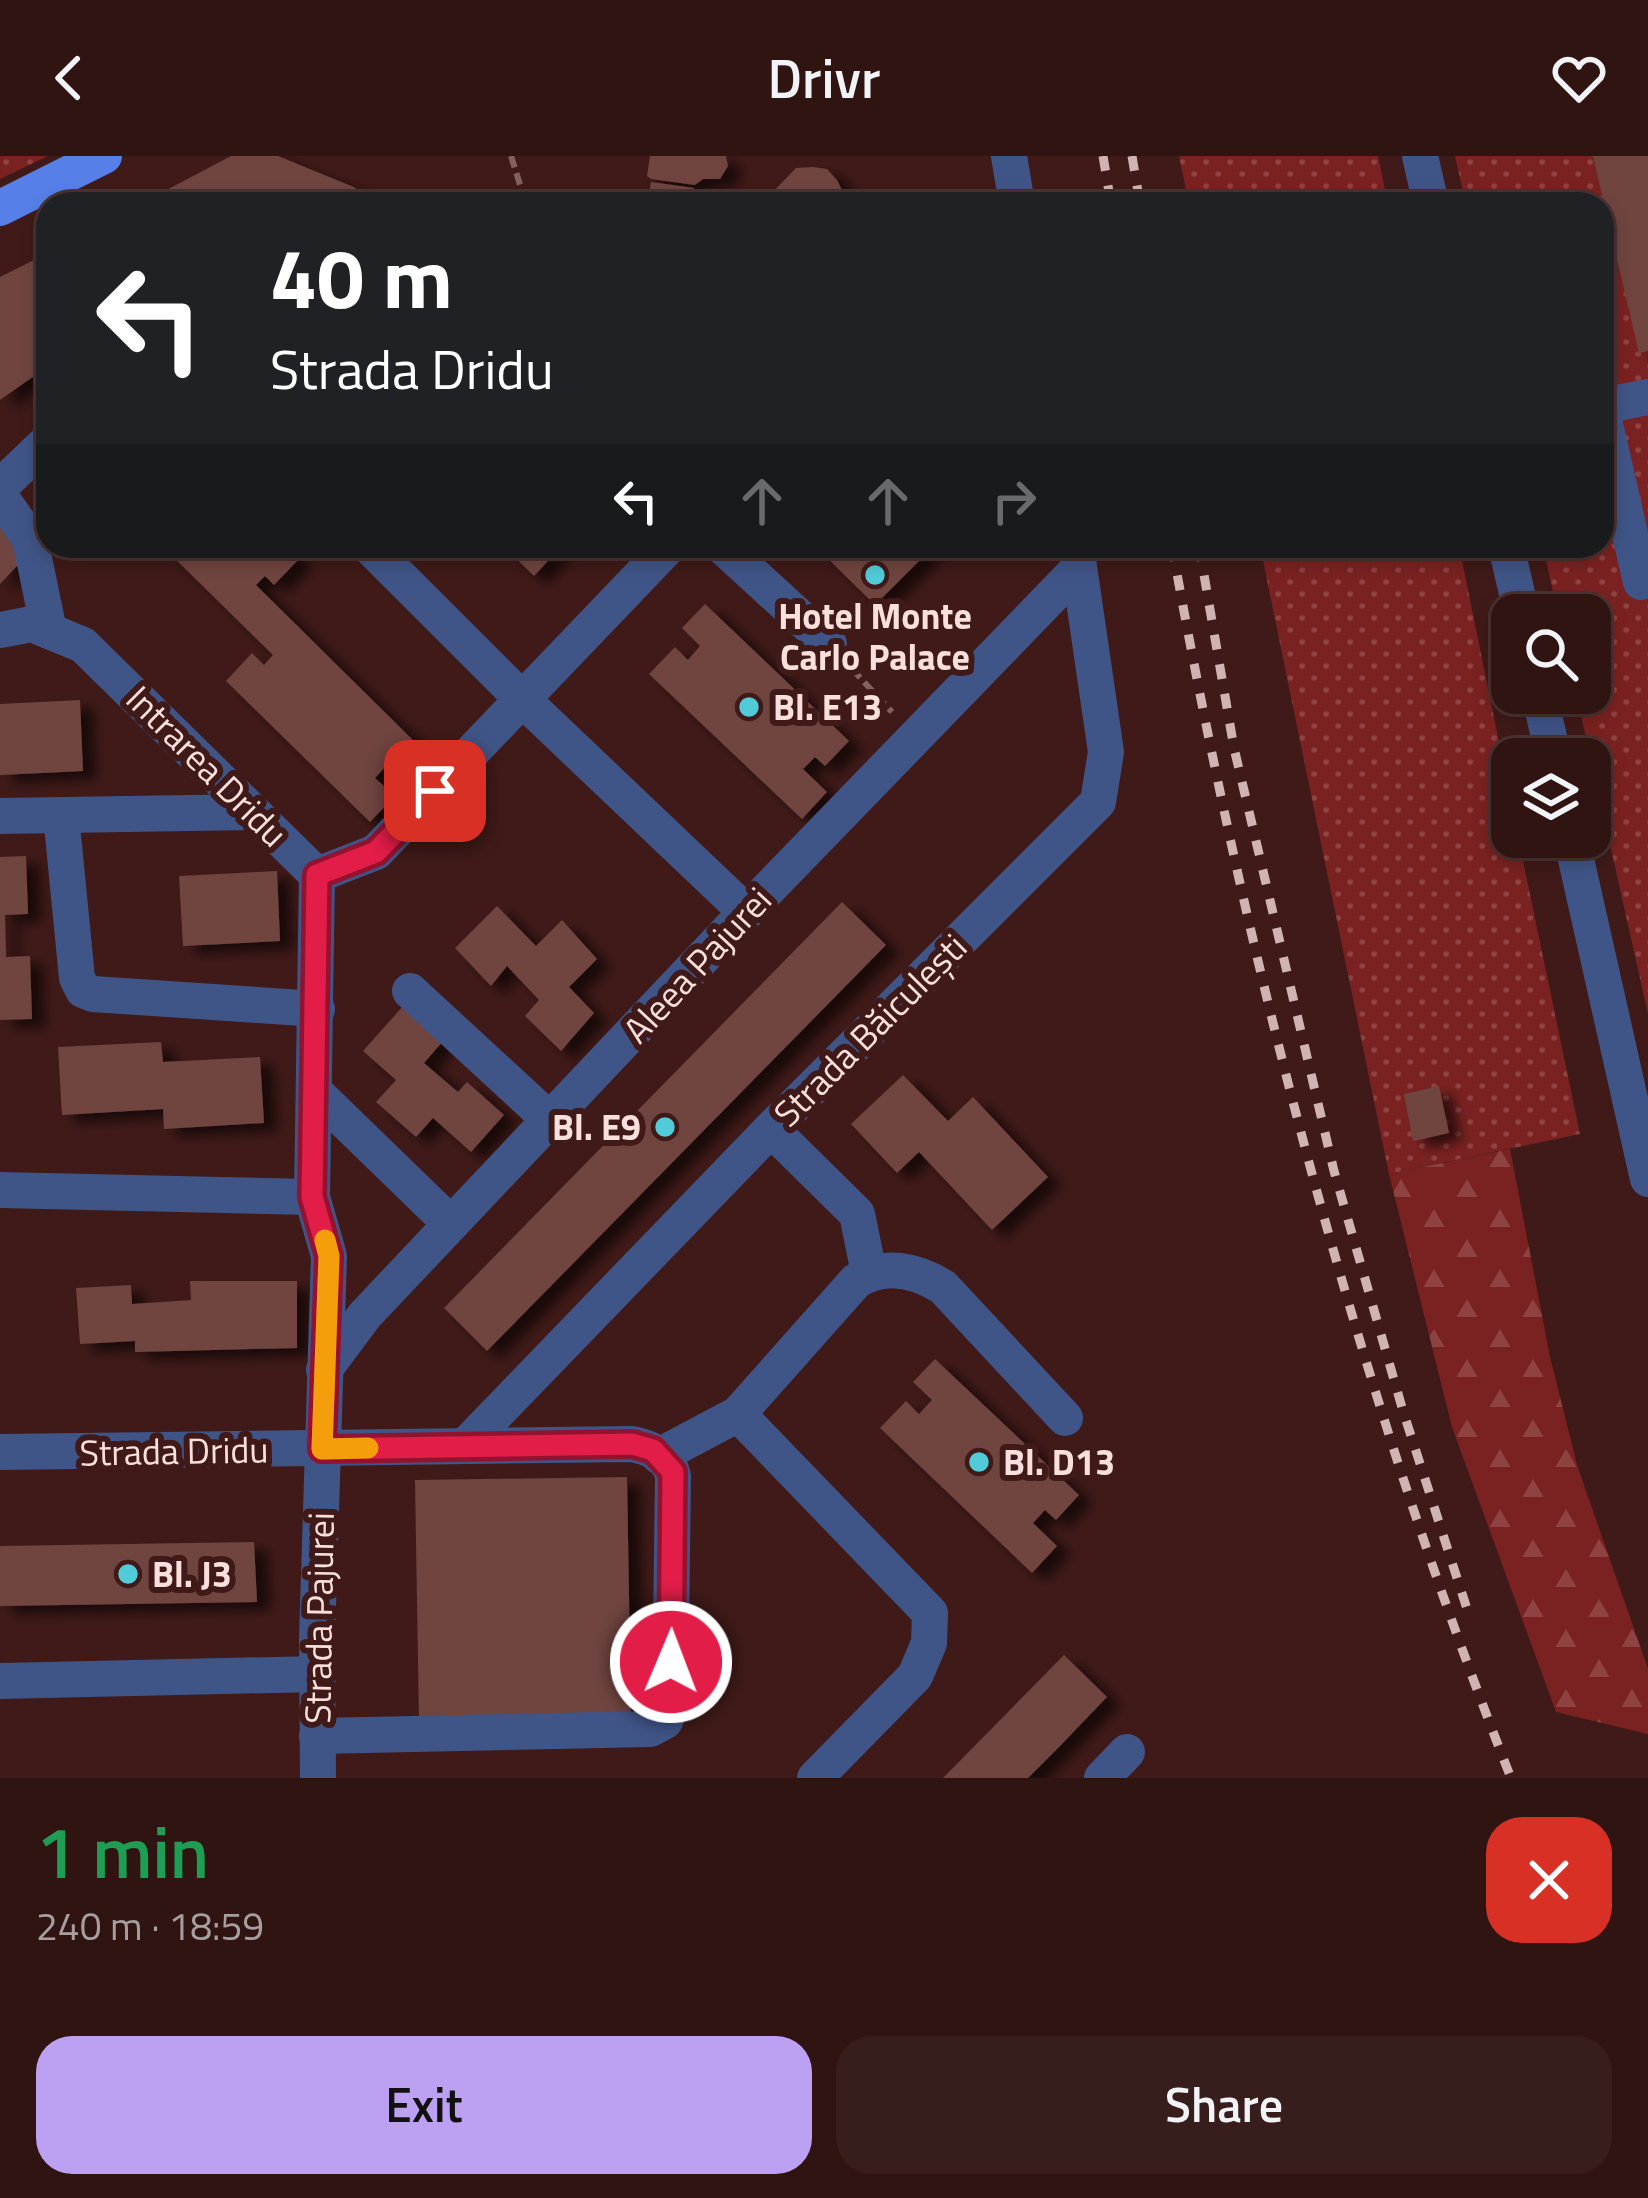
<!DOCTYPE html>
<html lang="en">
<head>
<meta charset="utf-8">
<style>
  body { margin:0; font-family:"Titillium Web",sans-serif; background:#371d1b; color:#f1f3f6; height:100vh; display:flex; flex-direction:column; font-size:45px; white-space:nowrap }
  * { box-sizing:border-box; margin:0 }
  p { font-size:39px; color:#a79e9f }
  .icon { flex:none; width:66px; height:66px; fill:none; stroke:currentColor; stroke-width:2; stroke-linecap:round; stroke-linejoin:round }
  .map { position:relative; height:1622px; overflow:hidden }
  .side { display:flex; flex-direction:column; background:#2f1412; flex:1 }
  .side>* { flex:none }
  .hud { position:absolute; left:36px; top:36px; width:1578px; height:366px; border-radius:36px; box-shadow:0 6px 18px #0003,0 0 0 3px #4a3332; background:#202124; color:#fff; overflow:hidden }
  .controls { position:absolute; left:1491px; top:438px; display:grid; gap:24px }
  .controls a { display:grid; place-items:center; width:120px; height:120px; border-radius:24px; background:#2f1412; box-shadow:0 6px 18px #0003,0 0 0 3px #4a3332; font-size:60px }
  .pin { position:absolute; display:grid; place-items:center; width:102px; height:102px; color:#fff; margin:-51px; border-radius:24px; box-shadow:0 6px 18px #0006 }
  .me { position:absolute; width:132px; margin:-66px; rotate:1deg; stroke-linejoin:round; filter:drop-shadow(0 0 9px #0008) }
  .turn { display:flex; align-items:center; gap:42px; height:252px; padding:0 36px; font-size:54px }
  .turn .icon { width:156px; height:156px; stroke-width:2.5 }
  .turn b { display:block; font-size:84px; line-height:102px }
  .lanes { display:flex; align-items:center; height:114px; padding:0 36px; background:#0003; justify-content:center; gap:60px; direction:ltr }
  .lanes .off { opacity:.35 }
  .round { display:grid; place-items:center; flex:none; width:126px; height:126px; border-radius:36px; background:#371d1b }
  .headline { display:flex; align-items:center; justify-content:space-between; height:204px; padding:0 36px }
  h1 { font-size:72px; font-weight:600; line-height:90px; color:#1e9e55 }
  .button { display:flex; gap:24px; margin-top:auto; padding:24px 36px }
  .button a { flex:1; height:138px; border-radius:36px; background:#bca0f2; color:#111; font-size:48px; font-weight:600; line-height:138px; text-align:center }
  .button a+a { background:#371d1b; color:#f1f3f6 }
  header { display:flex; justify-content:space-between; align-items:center; height:156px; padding:0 36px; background:#2f1412; font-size:54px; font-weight:600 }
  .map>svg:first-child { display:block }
  .grass { fill:url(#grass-dots) }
  .forest { fill:url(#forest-firs) }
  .building { fill:#6f4541; filter:url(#shadow) }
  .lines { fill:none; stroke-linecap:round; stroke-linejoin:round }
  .path { stroke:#82615e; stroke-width:6; stroke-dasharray:12 6; stroke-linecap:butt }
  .minor { stroke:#405587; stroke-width:36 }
  .major { stroke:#5680e7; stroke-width:36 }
  .rail { stroke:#d0b4b1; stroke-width:9; stroke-dasharray:15 15; stroke-linecap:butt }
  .route-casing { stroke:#92132f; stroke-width:30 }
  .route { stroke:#e11d48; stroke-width:21 }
  .slow { stroke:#f59e0b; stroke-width:21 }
  .poi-dot { fill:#52cbd8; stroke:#3f1a18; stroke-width:4.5 }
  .labels { text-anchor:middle; stroke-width:12; stroke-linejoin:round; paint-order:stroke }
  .poi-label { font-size:36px; font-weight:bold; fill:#fae0dd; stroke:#3f1a18; text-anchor:start }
  .street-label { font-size:36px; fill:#fae0dd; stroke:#3f1a18 }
</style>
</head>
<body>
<header><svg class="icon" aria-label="back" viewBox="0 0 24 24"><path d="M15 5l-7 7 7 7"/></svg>Drivr<svg class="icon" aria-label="heart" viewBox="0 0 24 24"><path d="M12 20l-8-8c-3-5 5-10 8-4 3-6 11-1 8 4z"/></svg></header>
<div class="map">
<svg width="1648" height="1622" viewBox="0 0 1648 1622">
  <defs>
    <pattern id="grass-dots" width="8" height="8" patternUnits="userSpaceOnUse" patternTransform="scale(3)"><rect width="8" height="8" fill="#7a2221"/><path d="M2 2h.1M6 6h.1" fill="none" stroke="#8e4241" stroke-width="1.8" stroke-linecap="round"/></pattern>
    <pattern id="forest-firs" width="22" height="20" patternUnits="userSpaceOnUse" patternTransform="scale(3)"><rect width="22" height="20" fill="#7a2221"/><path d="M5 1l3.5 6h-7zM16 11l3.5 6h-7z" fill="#8e4241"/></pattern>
    <filter id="shadow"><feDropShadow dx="13" dy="8" stdDeviation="6" flood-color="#0009"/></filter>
  </defs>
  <rect width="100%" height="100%" fill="#3f1a18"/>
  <g class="grass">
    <polygon points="0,0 48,0 0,23"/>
    <polygon points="1179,0 1378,0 1388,48 1189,48"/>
    <polygon points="1455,0 1648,0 1648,858 1576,537 1590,537 1590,459 1558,459 1543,390 1602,390 1602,48 1466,48"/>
    <polygon points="1260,390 1459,390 1512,650 1512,681 1518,681 1580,978 1389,1018"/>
  </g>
  <polygon class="forest" points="1510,993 1550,1201 1577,1309 1648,1513 1648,1578 1556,1556 1452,1271 1389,1018"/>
  <g class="building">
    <polygon points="231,0 278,0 356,32 349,48 140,48"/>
    <polygon points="650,0 726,0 728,10 720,23 703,23 695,29 651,23 647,20"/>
    <polygon points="1593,0 1648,0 1648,195 1639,197"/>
    <polygon points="813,11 827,13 837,24 849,48 754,48 768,41 796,12"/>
    <polygon points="651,26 694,32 692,48 648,45"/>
    <polygon points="48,97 48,185 39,190 44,213 0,244 0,121"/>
    <polygon points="0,366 31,395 0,428"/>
    <polygon points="162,390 286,390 299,403 274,429 265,420 256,429 421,592 395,618 386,610 375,622 395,640 370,666 226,525 252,497 264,509 273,499"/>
    <polygon points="503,390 562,390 534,420"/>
    <polygon points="815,390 934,390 875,449"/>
    <polygon points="705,448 849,585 825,610 815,601 803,613 827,636 802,663 649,518 675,491 688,504 700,490 682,472"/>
    <polygon points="80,544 83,615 0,619 0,548"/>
    <polygon points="26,700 28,758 5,759 6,801 30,800 32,863 0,864 0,701"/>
    <polygon points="277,715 280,785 183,790 179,720"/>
    <polygon points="842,746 886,789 487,1195 444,1152"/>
    <polygon points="497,750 536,790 562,764 597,803 569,831 594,857 561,895 525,860 539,844 507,810 491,830 455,792"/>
    <polygon points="404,849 444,884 424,907 458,936 467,926 504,959 471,996 433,962 416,981 376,946 396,924 363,895"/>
    <polygon points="161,886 163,906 260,901 264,967 164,973 163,953 62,959 58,891"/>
    <polygon points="903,919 948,965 973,941 1048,1021 992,1074 919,996 897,1017 851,968"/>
    <polygon points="1439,930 1449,977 1413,985 1404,938"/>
    <polygon points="190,1125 297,1125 297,1192 135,1196 135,1185 80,1188 76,1132 131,1129 132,1148 191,1144"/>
    <polygon points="935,1203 1079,1339 1056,1364 1045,1354 1033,1367 1057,1390 1032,1417 880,1272 906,1245 919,1258 932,1244 913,1226"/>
    <polygon points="627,1321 631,1560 419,1564 415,1324"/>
    <polygon points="254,1386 257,1446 0,1450 0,1390"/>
    <polygon points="1064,1499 1107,1541 1059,1591 1028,1622 943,1622"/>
  </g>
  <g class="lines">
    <g class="path">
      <polyline points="511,0 526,48"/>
      <polyline points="852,513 892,556"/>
    </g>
    <g class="minor">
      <polyline points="1009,0 1017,48"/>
      <polyline points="1420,0 1431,48"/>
      <polyline points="1602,250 1648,241"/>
      <polyline points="1602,255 1641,426 1648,424"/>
      <polyline points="0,331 48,285"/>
      <polyline points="0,340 30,383 49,475"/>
      <polyline points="369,390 522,543 746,756"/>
      <polyline points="722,390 829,488"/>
      <polyline points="1506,390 1522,459"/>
      <polyline points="0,474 32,468 83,489 317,719 312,1041"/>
      <polyline points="1539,537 1554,603"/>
      <polyline points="61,659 77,822 83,834 93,838 317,853"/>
      <polyline points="0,660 253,656"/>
      <polyline points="1571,681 1648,1023"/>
      <polyline points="317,719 376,696 669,390"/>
      <polyline points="410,835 550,964"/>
      <polyline points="316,937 451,1068"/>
      <polyline points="771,973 857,1058 869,1117"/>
      <polyline points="0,1034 312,1041 329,1100 317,1482 318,1622"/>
      <polyline points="324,1214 365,1159 746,756 1079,412"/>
      <polyline points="738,1258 930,1457 929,1487 915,1520 815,1622"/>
      <polyline points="465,1290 771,973 1098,646 1106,596 1076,390"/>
      <path d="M0,1296L632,1288C650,1291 669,1301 673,1320L670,1553L665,1565L650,1573L317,1580"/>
      <path d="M659,1300L738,1258L856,1125C884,1107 916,1114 943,1131L1065,1262"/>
      <polyline points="0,1525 317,1518"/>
      <polyline points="1102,1622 1127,1596"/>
    </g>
    <polyline class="major" points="0,52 104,0"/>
    <g class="rail">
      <polyline points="1103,0 1111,48"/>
      <polyline points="1132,0 1140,48"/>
      <path d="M1172,390C1247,808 1355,1226 1511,1622"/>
      <polyline points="1199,390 1234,592 1334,1015 1403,1255 1469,1459"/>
    </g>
  </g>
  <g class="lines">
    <g class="route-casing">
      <polyline id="route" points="435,635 376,696 317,719 312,1041 329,1100 322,1293 632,1288 653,1294 673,1316 671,1506"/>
    </g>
    <use href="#route" class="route"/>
    <polyline class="slow" points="325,1084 329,1100 322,1293 368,1292"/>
  </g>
  <g class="poi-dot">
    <circle cx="875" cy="419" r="12"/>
    <circle cx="749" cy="551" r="12"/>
    <circle cx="665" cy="971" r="12"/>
    <circle cx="979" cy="1306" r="12"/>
    <circle cx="128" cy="1418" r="12"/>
  </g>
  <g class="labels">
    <g class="poi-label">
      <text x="875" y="473" text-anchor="middle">Hotel Monte<tspan x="875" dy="41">Carlo Palace</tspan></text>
      <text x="773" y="564">Bl. E13</text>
      <text x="641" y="984" text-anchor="end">Bl. E9</text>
      <text x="1003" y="1319">Bl. D13</text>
      <text x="152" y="1431">Bl. J3</text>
    </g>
    <g class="street-label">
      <text transform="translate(207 610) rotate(45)" y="13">Intrarea Dridu</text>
      <text transform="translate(697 809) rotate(-47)" y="13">Aleea Pajurei</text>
      <text transform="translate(870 874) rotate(-45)" y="13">Strada Băiculești</text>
      <text transform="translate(174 1295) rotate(-1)" y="13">Strada Dridu</text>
      <text transform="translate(319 1462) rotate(-89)" y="13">Strada Pajurei</text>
    </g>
  </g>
</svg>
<div class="controls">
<a><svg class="icon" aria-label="search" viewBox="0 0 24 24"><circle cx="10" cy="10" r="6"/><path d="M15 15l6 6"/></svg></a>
<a><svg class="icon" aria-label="layers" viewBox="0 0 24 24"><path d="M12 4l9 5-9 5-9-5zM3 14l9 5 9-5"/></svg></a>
</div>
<div class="pin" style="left:435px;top:635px;background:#d93025"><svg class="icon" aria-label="arrive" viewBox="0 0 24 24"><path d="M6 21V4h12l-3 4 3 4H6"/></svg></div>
<svg class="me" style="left:671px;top:1506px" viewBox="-20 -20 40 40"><circle r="17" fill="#e11d48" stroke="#fff" stroke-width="3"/><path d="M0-11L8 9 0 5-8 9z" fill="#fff"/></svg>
<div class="hud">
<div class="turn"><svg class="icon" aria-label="left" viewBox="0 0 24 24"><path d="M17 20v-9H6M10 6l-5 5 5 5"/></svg><div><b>40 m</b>Strada Dridu</div></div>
<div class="lanes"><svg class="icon" aria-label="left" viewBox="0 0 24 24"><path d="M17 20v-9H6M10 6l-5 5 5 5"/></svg><svg class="icon off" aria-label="ahead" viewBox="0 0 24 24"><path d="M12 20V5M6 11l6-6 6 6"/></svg><svg class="icon off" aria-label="ahead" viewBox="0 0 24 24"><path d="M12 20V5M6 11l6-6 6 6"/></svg><svg class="icon off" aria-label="right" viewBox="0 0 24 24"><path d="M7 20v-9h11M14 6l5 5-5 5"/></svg></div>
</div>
</div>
<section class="side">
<div class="headline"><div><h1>1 min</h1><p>240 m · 18:59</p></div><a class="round" style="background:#d93025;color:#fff"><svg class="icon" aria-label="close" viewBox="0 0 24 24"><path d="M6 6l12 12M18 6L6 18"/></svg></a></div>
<div class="button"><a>Exit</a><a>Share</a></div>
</section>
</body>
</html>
